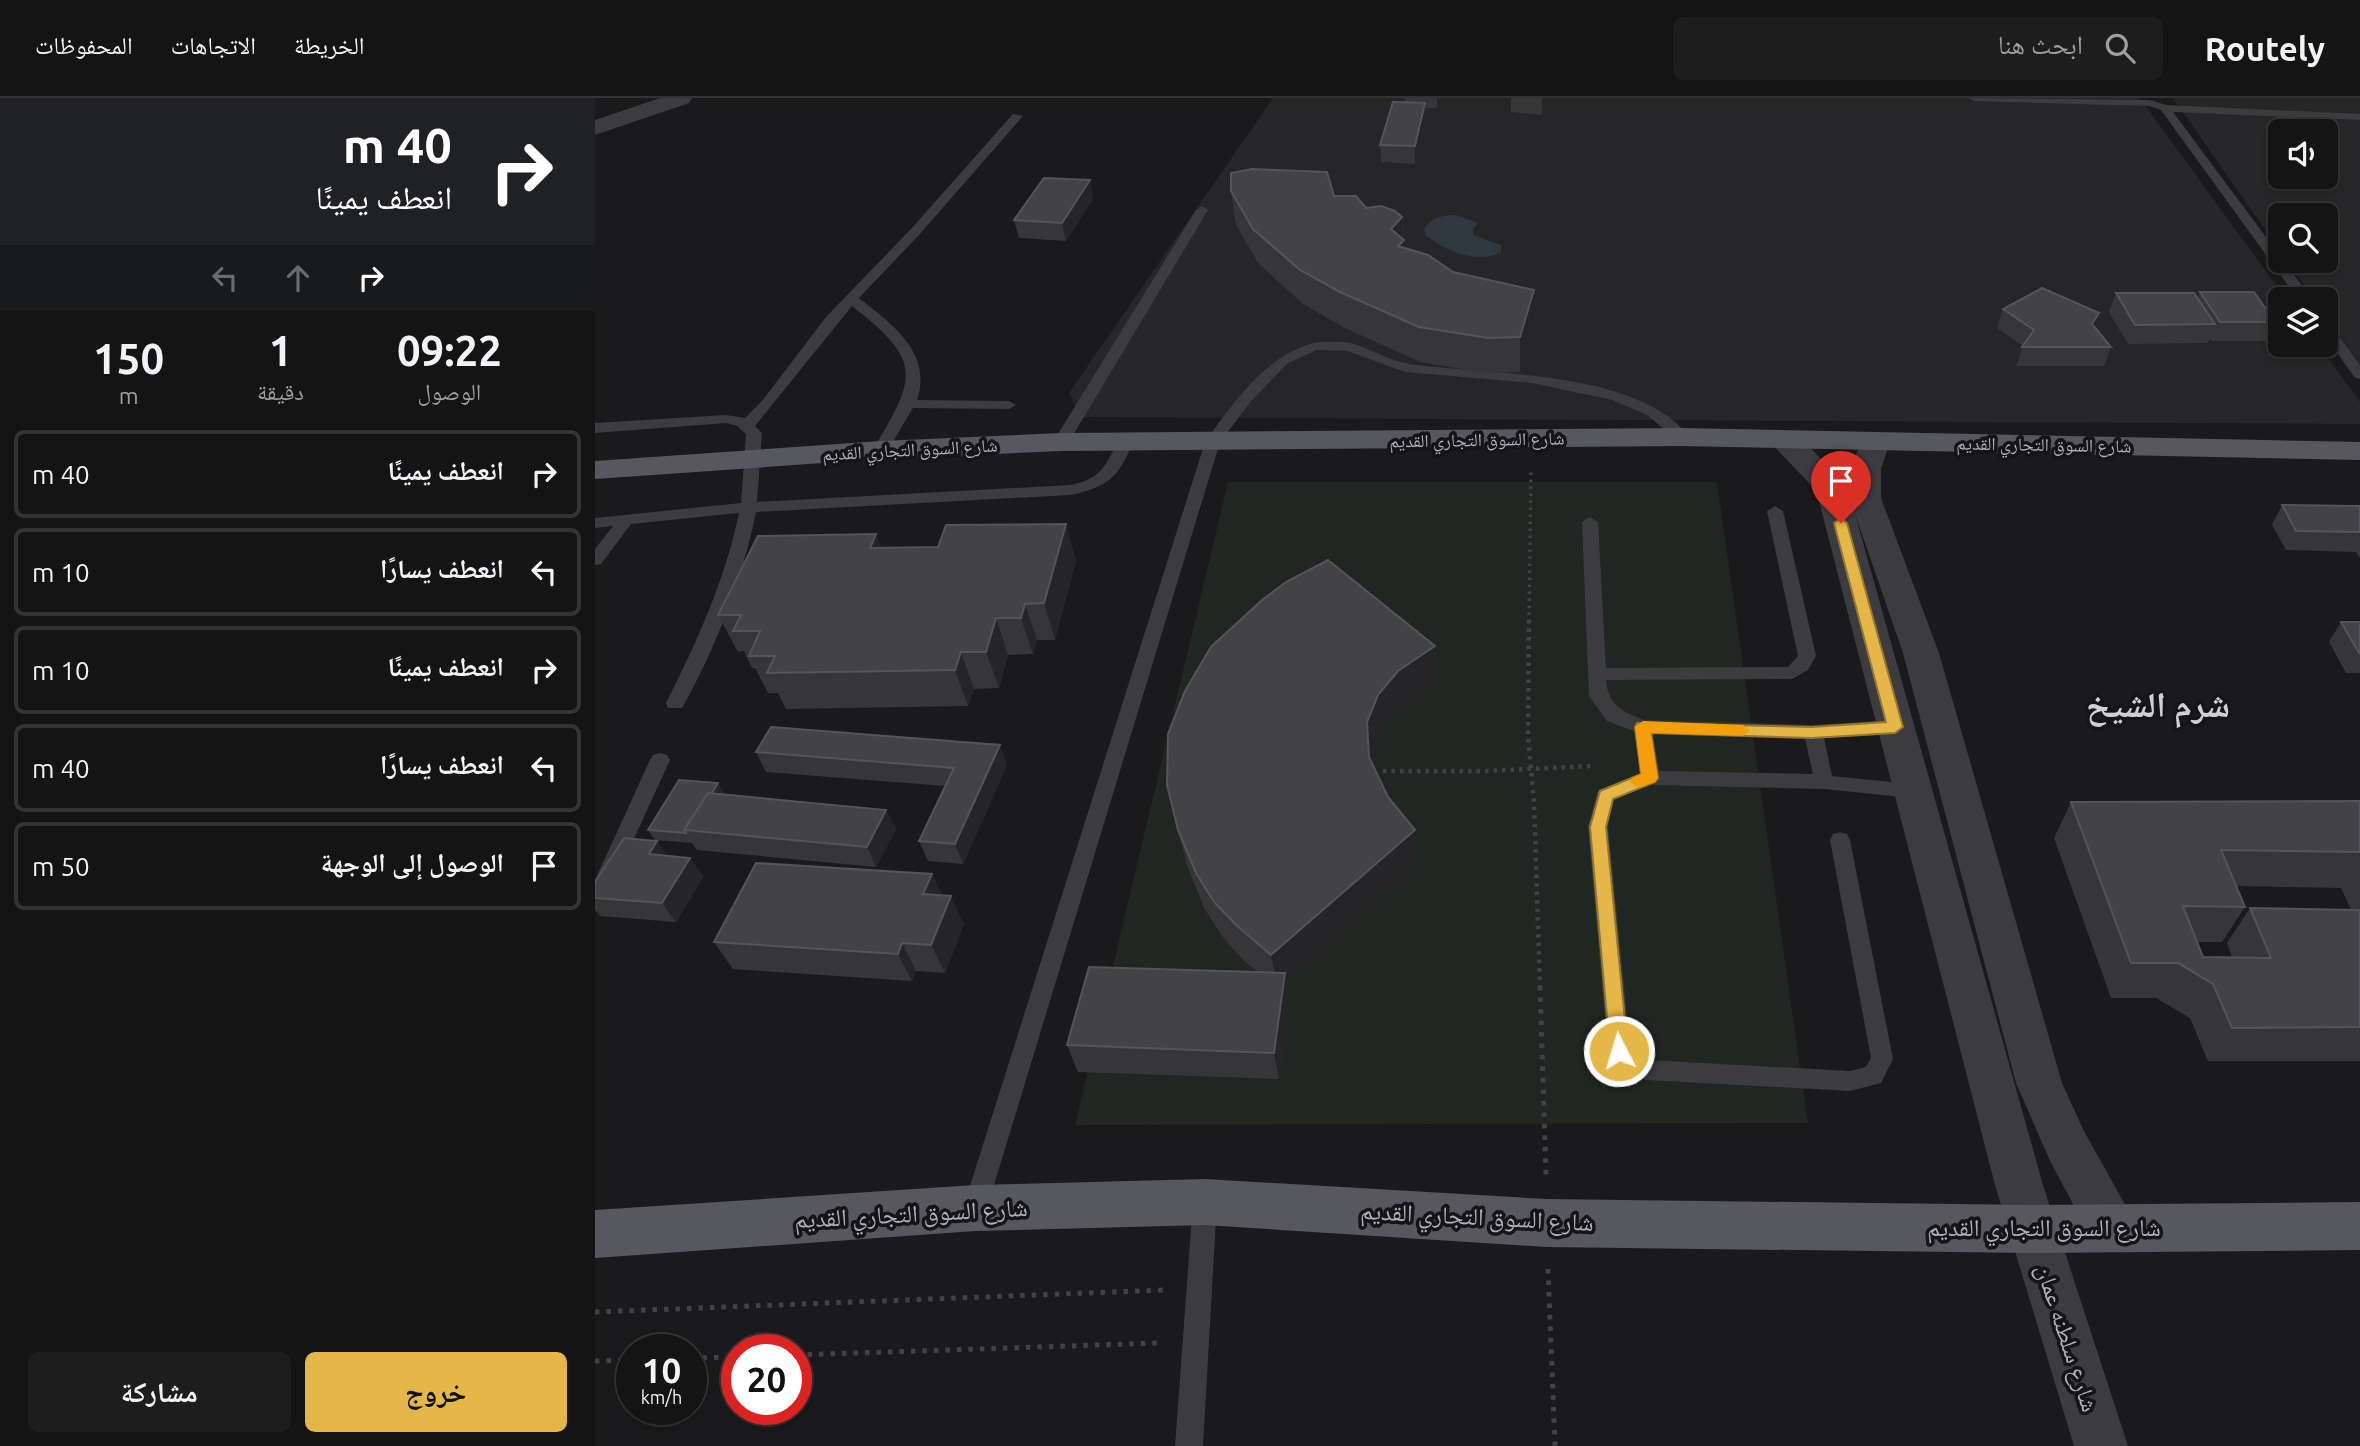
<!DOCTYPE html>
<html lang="ar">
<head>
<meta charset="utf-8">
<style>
  body { margin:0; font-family:Ubuntu,"Noto Naskh Arabic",sans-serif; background:#1d1d1e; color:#f1f3f6; direction:rtl; height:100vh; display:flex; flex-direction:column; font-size:26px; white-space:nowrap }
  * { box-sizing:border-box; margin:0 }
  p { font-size:23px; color:#9d9ea0 }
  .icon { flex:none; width:38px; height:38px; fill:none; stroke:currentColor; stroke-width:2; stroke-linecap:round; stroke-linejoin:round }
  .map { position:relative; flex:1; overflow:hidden; direction:ltr }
  .panel { display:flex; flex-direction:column; background:#141415; width:595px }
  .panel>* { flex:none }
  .banner { background:#202124; color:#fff; overflow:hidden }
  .controls { position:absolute; left:1673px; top:21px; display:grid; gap:14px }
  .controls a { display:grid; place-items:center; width:70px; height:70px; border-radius:10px; background:#141415; box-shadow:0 4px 10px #0003,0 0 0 2px #333334; font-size:35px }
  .speed { position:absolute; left:21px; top:1236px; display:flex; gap:14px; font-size:35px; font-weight:700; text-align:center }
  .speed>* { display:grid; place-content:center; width:91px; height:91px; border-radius:50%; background:#141415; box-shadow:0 4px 10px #0003,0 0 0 2px #333334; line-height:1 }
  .speed small { font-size:18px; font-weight:400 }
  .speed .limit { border:10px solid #d22; background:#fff; color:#111 }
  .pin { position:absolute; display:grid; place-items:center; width:60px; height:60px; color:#fff; margin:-72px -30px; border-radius:50% 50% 50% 0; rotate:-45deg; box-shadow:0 0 7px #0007 }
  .pin .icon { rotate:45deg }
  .me { position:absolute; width:77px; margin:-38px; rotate:355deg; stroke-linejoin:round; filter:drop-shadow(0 0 5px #0008) }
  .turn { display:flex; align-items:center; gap:24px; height:147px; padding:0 28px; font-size:32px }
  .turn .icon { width:91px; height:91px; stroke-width:2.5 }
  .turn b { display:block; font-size:49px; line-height:60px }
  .lanes { display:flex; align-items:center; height:66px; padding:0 28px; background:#0003; justify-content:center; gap:35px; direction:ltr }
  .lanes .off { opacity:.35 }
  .eta { display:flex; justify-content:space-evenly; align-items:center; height:119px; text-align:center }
  .eta b { font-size:42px; font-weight:700; line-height:49px }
  .action { display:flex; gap:14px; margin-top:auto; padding:14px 28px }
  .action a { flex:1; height:80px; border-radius:10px; background:#e5b748; color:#111; font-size:28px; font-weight:700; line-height:80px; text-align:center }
  .action a+a { background:#1d1d1e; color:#f1f3f6 }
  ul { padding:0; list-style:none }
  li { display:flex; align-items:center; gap:21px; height:88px; margin:0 14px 10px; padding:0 14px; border:4px solid #333334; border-radius:10px }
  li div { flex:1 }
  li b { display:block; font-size:26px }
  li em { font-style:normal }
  header { display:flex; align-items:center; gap:42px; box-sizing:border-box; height:98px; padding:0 35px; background:#141415; border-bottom:2px solid #333334 }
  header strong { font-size:33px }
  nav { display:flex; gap:38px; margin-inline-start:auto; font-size:24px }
  .search { width:490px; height:63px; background:#1d1d1e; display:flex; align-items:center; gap:18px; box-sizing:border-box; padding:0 24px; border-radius:10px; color:#9d9ea0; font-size:26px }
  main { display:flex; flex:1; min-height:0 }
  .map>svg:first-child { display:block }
  .built { fill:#262628; fill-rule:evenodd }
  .green { fill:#202621 }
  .water { fill:#30383f }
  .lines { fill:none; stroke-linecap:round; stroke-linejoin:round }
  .path-far2 { stroke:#414247; stroke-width:3.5; stroke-dasharray:2.5 4.5; stroke-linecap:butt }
  .path-far1 { stroke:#414247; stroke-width:4.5; stroke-dasharray:3.5 5; stroke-linecap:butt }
  .path { stroke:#414247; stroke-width:5; stroke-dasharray:4.5 7; stroke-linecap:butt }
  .service { fill:#3b3b40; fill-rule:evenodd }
  .minor { fill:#3b3b40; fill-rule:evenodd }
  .primary { fill:#57585f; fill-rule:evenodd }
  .wall { fill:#363639; fill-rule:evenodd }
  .shaded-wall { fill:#252527 }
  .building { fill:#434347; stroke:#535459; stroke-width:2 }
  .route { fill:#e5b748; stroke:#95772f; stroke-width:2 }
  .slow { fill:#f59e0b }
  .labels { text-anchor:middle; stroke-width:7; stroke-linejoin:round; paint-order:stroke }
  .far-street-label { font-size:18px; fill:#adb0ba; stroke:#151517 }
  .near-street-label { font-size:24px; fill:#adb0ba; stroke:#151517 }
  .town-label { font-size:35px; font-weight:bold; fill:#ced0d6; stroke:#151517 }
</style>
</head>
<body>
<header>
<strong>Routely</strong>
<div class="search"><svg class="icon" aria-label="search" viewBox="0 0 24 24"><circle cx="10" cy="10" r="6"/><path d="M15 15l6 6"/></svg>ابحث هنا</div>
<nav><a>الخريطة</a><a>الاتجاهات</a><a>المحفوظات</a></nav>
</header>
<main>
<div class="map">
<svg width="1765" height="1348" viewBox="0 0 1765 1348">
  <rect width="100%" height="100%" fill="#1a1a1c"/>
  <g class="built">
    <polygon points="678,0 1545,0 1691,201 1685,201 1685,247 1724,247 1765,304 1765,326 486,319 474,295"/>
    <path d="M1578,0H1765V267L1731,218V201H1719L1692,163H1731V117H1685V153ZM1685,33H1731V79H1685Z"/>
  </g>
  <polygon class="green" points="633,384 1122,384 1213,1025 480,1027"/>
  <path class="water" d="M861,117L883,125L878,131V137L906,147V155C878,165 854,154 831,138L829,131C837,118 847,118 861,117Z"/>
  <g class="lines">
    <polyline class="path-far2" points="934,524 936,373"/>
    <g class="path-far1">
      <polyline points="934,522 933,637 939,705 945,890"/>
      <polyline points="788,673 890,673 996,668"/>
    </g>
    <g class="path">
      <polyline points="945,888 951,1078"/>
      <polyline points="953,1171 960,1348"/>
      <polyline points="0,1214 569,1192"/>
      <polyline points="201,1257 564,1245"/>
      <polyline points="96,1260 142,1259"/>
      <polyline points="0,1263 37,1262"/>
    </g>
    <g class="service">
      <polygon points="1373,0 1555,2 1571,7 1765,16 1765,22 1578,14 1685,158 1685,163 1689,163 1717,201 1703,201 1566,12 1554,8 1379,3"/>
      <path d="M418,16L428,18L324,137L264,200C297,226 338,255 322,302L414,303L421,307L414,311L318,310L291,355H281L278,352C321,279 329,264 257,208L160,328L167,335L162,404L476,387C509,380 509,367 525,341L530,339L538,344C524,379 513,389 476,397L161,414C147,482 121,550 87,610H73L71,605C102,544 130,482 144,415L36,426L6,466L0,467V451L18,428L0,430V420L146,405L151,336L142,328L131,325L0,335V325L131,317L150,320L167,303L231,219L316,131Z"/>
      <polygon points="607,108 613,112 474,344 471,347 461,347 458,344 601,112"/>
      <polygon points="1731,226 1736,227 1765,267 1765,281 1760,280 1731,239"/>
      <path d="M722,244C734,244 748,243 759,246C778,252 796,263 815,266C895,278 1039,270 1095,339L1087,344L1082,342L1052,317L1017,302L937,285L810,274L752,253L722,252L693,265L657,302L625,344L392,1110L389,1118L380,1122L371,1118L368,1110L610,344C640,303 671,256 722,244Z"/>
      <path d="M1180,408L1188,413L1221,558L1213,572L1197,581L1011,582C1013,607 1028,614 1049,622L1218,627L1300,622L1307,624L1309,629L1307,634L1300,636L1229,640L1237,678L1317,686L1324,688L1327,693L1324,698L1317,700L1229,691L1056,687L1019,701L1013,728L1035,949L1043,958L1053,962L1255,973L1271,969L1276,960L1235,742L1238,736L1245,734L1252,736L1255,742L1298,961L1286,985L1255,993L1052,982L1027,972L1013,953L993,728L1003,692L1045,676L1039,633L1012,623L994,598L987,424L995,419L1003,424L1011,570L1193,569L1203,558L1172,413ZM1058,636L1210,641L1218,676L1064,673Z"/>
      <polygon points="65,655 72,657 75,662 10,804 7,810 0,812 0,782 55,662 58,657"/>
      <polygon points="610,1092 619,1096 622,1104 608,1348 580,1348 598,1104 601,1096"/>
    </g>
    <g class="minor">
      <polygon points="65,0 97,0 94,5 0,37 0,22"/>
      <path d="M1189,334C1213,340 1241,377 1254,397L1257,365L1269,338L1280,335L1291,338L1295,344L1286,371V400L1344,555L1467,985L1489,1033L1543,1130L1536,1147L1518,1154L1500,1147L1455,1063L1421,985L1308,555L1260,416L1448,1087L1533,1348H1479L1400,1087L1223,399L1217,388L1174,343L1178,337Z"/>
    </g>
    <g class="primary">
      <polygon points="1087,330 1765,344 1765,362 1087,348 466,353 286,361 0,381 0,363 286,343 466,335"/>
      <polygon points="610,1081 951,1101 1438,1107 1765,1104 1765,1152 1438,1155 951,1149 610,1127 380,1133 0,1160 0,1112 380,1087"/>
    </g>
  </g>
  <g class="wall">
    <polygon points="810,0 845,0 842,10 831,10 831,22 820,66 786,64 785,47 810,4"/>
    <polygon points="916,0 956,0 947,17 916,14"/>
    <polygon points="495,82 498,100 471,143 424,140 419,122"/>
    <polygon points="636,93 739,98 771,110 807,119 809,150 938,227 925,274 892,275 825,264 748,229 708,206 663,165 641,127"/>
    <polygon points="1605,194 1680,224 1672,243 1617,243 1615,240 1612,245 1533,246 1514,214 1521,195 1603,200"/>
    <polygon points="1408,211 1499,229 1516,249 1509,268 1421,268 1428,248 1402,230"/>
    <polygon points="1687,407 1765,408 1765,460 1761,454 1691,452 1677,427"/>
    <polygon points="286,450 481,462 460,542 442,542 438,556 413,557 404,590 379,591 373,608 191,611 183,595 173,595 160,570 157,570 149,553 143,554 123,517"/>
    <polygon points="1746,524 1765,524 1765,575 1751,575 1734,544"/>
    <polygon points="841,585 805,610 786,633 775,660 822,767 692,883 695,902 684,981 483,974 472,947 663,874 648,862 627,838 609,810 592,767 572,687"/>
    <polygon points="161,654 412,667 368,766 333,763 324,743 350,688 171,674"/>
    <polygon points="129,695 129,696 291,712 301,731 281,769 102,752 97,745 60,742 53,732"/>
    <path d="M1765,703V963H1613L1595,920L1561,900H1516L1459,740L1476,704ZM1641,788L1746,790L1756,812L1655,810L1632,845L1637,859H1608L1602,844H1627L1650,809Z"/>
    <polygon points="95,760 108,779 81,824 5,818 0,812 0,784"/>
    <polygon points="337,776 347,797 369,826 350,875 321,873 317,883 138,871 119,844"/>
  </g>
  <g class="shaded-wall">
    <polygon points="842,0 845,0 842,10"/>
    <polygon points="947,0 956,0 947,17"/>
    <polygon points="830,5 831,22 820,66 820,48"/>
    <polygon points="495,82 498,100 471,143 467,125"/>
    <polygon points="807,119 808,143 809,142 810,176 796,131"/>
    <polygon points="939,192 938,227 925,274 925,239"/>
    <polygon points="1504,215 1497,234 1497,226"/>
    <polygon points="471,426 481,462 460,542 449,505"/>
    <polygon points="281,436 295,473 275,450"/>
    <polygon points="430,506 442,542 438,556 426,520"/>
    <polygon points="401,520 413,557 404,590 391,554"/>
    <polygon points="840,548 841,585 805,610 786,633 775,660 777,695 772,624 783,597 803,573"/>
    <polygon points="366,554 379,591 373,608 360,572"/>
    <polygon points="405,647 412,667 368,766 360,746"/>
    <polygon points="123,685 129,695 106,734 95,733"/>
    <polygon points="291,712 301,731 281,769 272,749"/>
    <polygon points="820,732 822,767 692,883 695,902 684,981 679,955 683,891 676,857"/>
    <polygon points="62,743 75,762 54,756"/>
    <polygon points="95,760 108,779 81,824 67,805"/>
    <polygon points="337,776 350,803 328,796"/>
    <polygon points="356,798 369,826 350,875 336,847"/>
    <polygon points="307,845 321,873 317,883 303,856"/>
  </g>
  <g class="building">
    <polygon points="798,4 830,5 820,48 785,47"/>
    <polygon points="657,71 732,74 739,98 761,98 771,110 786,108 800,113 807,119 796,131 809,142 803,148 833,157 858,174 939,192 925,239 893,240 824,229 745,194 705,172 658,131 636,93 636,75"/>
    <polygon points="449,80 495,82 467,125 419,122"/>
    <polygon points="1447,190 1504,215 1497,226 1516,249 1427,249 1439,232 1408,211"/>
    <polygon points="1605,194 1659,194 1680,224 1625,224"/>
    <polygon points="1521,195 1599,195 1620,226 1540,227"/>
    <polygon points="1687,407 1765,408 1765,434 1701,433"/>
    <polygon points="471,426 449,505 430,506 426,520 401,520 391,554 366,554 360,572 172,575 180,558 154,558 165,533 138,533 146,517 123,517 163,438 281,436 275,450 343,449 351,427"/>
    <polygon points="733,462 840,548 803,573 783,597 772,624 774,659 793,699 820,732 676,857 641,827 619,804 601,775 583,732 572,687 573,636 590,593 616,549 667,502 691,484"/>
    <polygon points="1746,524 1765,524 1765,555 1764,555"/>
    <polygon points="176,629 405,647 360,746 324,743 359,670 161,654"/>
    <polygon points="84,682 123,685 117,695 113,695 89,732 91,735 53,732"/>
    <polygon points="113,695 291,712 272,749 89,732"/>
    <polygon points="1765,703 1765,754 1626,752 1650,809 1588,808 1608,859 1676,860 1655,810 1765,812 1765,929 1637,930 1618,886 1583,865 1536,865 1476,704"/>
    <polygon points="29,740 62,743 54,756 95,760 67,805 0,800 0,784"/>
    <polygon points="161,765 337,776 328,796 356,798 336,847 307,845 303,856 119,844"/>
    <polygon points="494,869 690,875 679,955 472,947"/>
  </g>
  <polygon class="route" points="1246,420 1252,425 1308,629 1300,635 1217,640 1056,635 1063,680 1060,684 1018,701 1011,729 1033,953 1031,959 1024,962 1017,959 1015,953 995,729 1005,693 1046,676 1040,629 1042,625 1217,629 1291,624 1239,425"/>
  <polygon class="slow" points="1048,623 1148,627 1155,632 1148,638 1056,635 1063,680 1060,684 1043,690 1035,684 1037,680 1046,676 1040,629"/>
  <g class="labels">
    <g class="far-street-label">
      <text transform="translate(882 342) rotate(-1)" y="6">شارع السوق التجاري القديم</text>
      <text transform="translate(1449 347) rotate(1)" y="6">شارع السوق التجاري القديم</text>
      <text transform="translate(315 352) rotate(-3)" y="6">شارع السوق التجاري القديم</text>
    </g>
    <g class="near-street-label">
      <text transform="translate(316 1116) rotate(-3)" y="8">شارع السوق التجاري القديم</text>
      <text transform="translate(882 1119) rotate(3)" y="8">شارع السوق التجاري القديم</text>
      <text x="1449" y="1138">شارع السوق التجاري القديم</text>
      <text transform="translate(1472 1240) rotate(72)" y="8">شارع سلطنه عمان</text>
    </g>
    <g class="town-label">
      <text x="1563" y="619">شرم الشيخ</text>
    </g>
  </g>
</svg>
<div class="controls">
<a><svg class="icon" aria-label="sound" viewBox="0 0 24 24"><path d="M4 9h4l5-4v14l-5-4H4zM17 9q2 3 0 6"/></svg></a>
<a><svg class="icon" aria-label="search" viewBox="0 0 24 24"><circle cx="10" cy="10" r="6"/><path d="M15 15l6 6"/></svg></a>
<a><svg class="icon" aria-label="layers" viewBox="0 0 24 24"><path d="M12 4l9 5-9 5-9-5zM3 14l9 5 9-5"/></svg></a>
</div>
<div class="speed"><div>10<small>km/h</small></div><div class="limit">20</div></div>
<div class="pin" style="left:1246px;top:425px;background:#d93025"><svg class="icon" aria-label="arrive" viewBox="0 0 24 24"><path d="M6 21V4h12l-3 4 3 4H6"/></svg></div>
<svg class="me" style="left:1024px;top:953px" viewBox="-20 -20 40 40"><circle r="17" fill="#e5b748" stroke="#fff" stroke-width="3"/><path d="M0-11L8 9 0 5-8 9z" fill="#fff"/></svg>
</div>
<section class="panel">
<div class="banner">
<div class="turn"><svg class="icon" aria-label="right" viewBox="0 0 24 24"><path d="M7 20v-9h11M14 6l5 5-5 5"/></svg><div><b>40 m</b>انعطف يمينًا</div></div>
<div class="lanes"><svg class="icon off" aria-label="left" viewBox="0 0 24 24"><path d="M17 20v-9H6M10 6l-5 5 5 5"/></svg><svg class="icon off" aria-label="ahead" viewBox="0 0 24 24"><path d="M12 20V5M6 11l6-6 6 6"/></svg><svg class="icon" aria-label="right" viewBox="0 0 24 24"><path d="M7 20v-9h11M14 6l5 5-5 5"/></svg></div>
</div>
<div class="eta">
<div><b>09:22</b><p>الوصول</p></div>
<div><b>1</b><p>دقيقة</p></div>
<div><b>150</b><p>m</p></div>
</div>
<ul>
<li><svg class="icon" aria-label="right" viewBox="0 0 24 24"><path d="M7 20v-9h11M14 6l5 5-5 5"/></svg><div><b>انعطف يمينًا</b></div><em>40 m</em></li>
<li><svg class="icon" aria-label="left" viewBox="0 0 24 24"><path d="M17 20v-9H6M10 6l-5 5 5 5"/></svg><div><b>انعطف يسارًا</b></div><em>10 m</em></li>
<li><svg class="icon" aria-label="right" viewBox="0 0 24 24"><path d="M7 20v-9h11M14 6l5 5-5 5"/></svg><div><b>انعطف يمينًا</b></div><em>10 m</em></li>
<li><svg class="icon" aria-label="left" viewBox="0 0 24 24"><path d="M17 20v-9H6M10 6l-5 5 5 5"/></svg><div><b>انعطف يسارًا</b></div><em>40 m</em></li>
<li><svg class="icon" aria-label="arrive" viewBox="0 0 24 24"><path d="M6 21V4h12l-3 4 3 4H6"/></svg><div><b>الوصول إلى الوجهة</b></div><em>50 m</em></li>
</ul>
<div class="action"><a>خروج</a><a>مشاركة</a></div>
</section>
</main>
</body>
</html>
